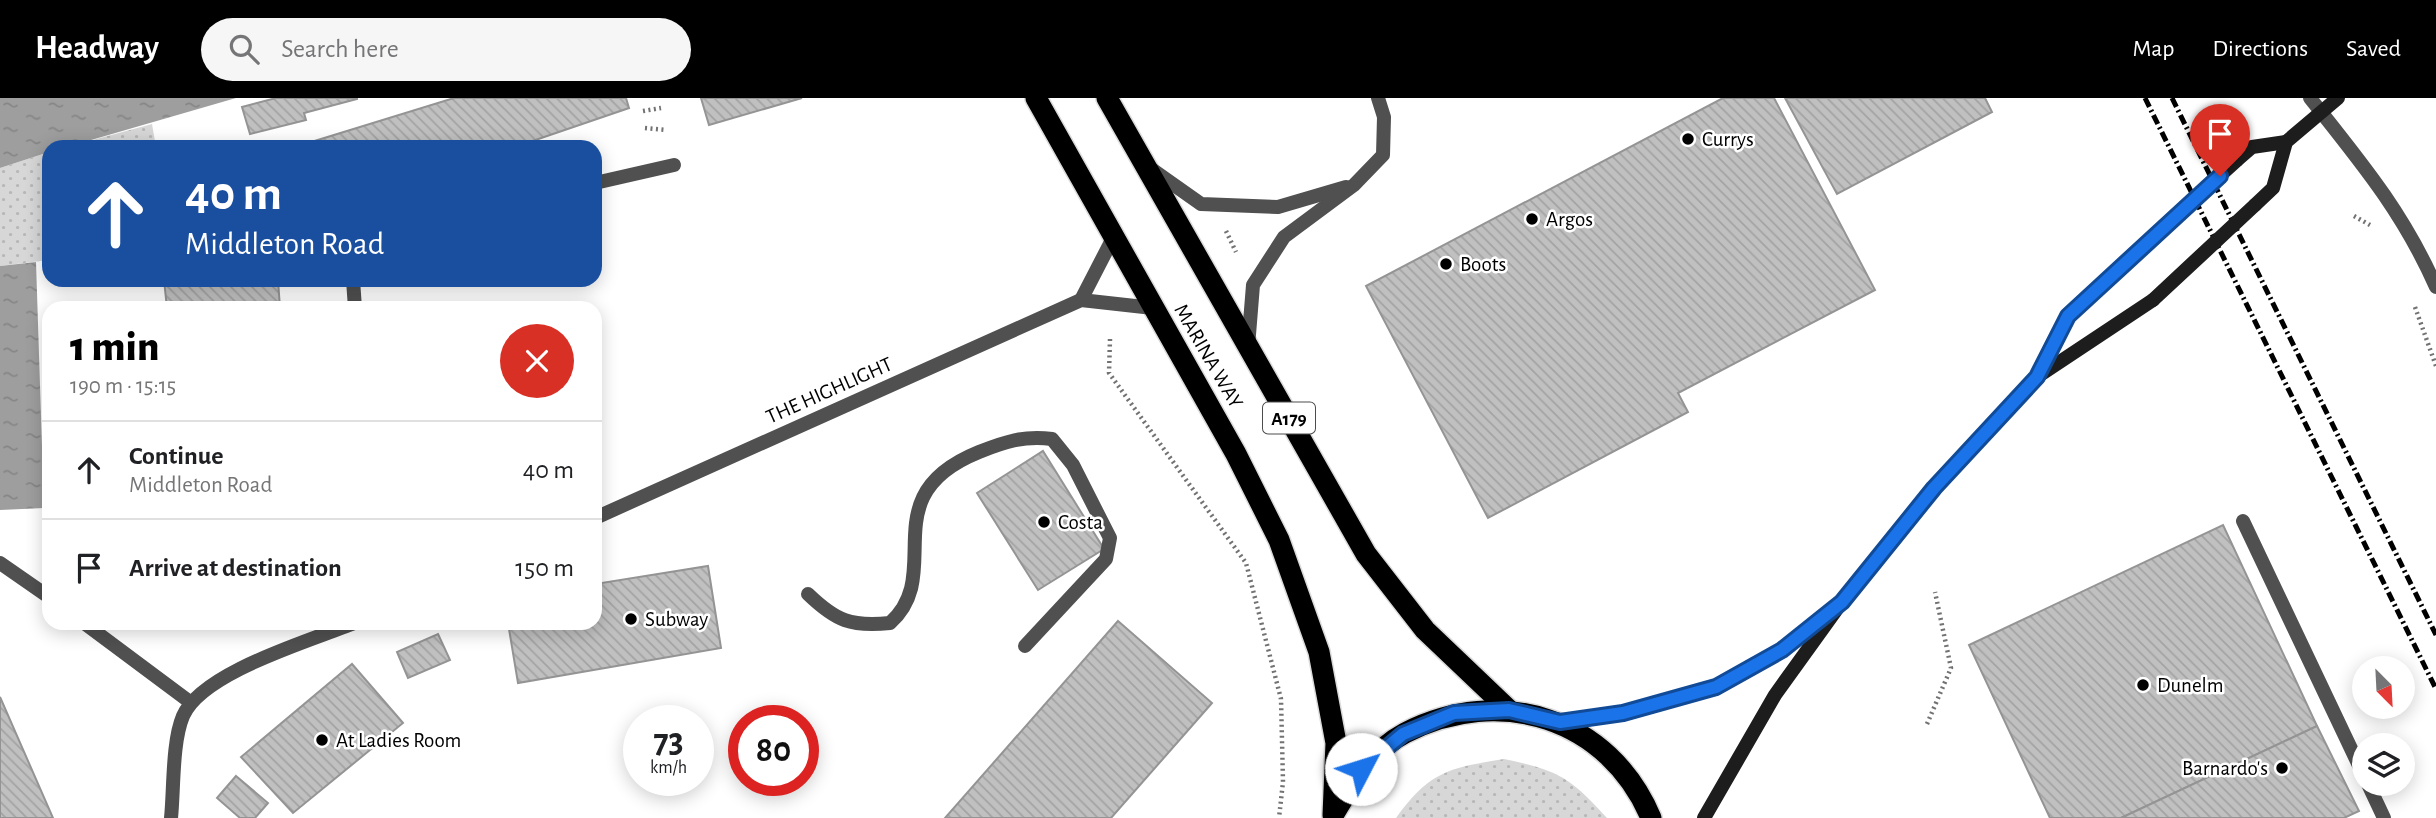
<!DOCTYPE html>
<html lang="en">
<head>
<meta charset="utf-8">
<style>
  body { margin:0; font-family:"Alegreya Sans",sans-serif; background:#f6f6f6; color:#202124; height:100vh; display:flex; flex-direction:column; font-size:26px; white-space:nowrap }
  * { box-sizing:border-box; margin:0 }
  p { font-size:23px; color:#757577 }
  .icon { flex:none; width:38px; height:38px; fill:none; stroke:currentColor; stroke-width:2; stroke-linecap:round; stroke-linejoin:round }
  .map { position:relative; flex:1; overflow:hidden }
  .side { position:absolute; left:42px; top:203px; width:560px; height:329px; display:flex; flex-direction:column; background:#fff; border-radius:21px; box-shadow:0 4px 18px #0003 }
  .side>* { flex:none }
  .guide { position:absolute; left:42px; top:42px; width:560px; height:147px; border-radius:21px; box-shadow:0 4px 18px #0003; background:#1a4fa0; color:#fff; overflow:hidden }
  .needle { width:46px; rotate:156deg }
  .fabs { position:absolute; left:2352px; top:558px; display:grid; gap:14px }
  .fabs a { display:grid; place-items:center; width:63px; height:63px; border-radius:50%; background:#fff; box-shadow:0 4px 18px #0003; font-size:35px }
  .speed { position:absolute; left:623px; top:607px; display:flex; gap:14px; font-size:35px; font-weight:700; text-align:center }
  .speed>* { display:grid; place-content:center; width:91px; height:91px; border-radius:50%; background:#fff; box-shadow:0 4px 18px #0003; line-height:1 }
  .speed small { font-size:18px; font-weight:400 }
  .speed .limit { border:10px solid #d22; background:#fff; color:#111 }
  .pin { position:absolute; display:grid; place-items:center; width:60px; height:60px; color:#fff; margin:-72px -30px; border-radius:50% 50% 50% 0; rotate:-45deg; box-shadow:0 0 7px #0007 }
  .pin .icon { rotate:45deg }
  .me { position:absolute; width:77px; margin:-38px; rotate:50deg; stroke-linejoin:round; filter:drop-shadow(0 0 5px #0008) }
  .turn { display:flex; align-items:center; gap:24px; height:147px; padding:0 28px; font-size:32px }
  .turn .icon { width:91px; height:91px; stroke-width:2.5 }
  .turn b { display:block; font-size:49px; line-height:60px }
  .round { display:grid; place-items:center; flex:none; width:74px; height:74px; border-radius:37px; background:#f6f6f6 }
  .summary { display:flex; align-items:center; justify-content:space-between; height:119px; padding:0 28px }
  h1 { font-size:42px; font-weight:800; line-height:52px; color:#000 }
  ul { padding:0; list-style:none }
  li { display:flex; align-items:center; gap:21px; height:98px; padding:0 28px; border-top:2px solid #e0e0e0 }
  li div { flex:1 }
  li b { display:block; font-size:26px }
  li em { font-style:normal }
  header { display:flex; align-items:center; gap:42px; box-sizing:border-box; height:98px; padding:0 35px; background:#000; color:#fff }
  header strong { font-size:33px }
  nav { display:flex; gap:38px; margin-inline-start:auto; font-size:24px }
  .search { width:490px; height:63px; background:#f6f6f6; display:flex; align-items:center; gap:18px; box-sizing:border-box; padding:0 24px; border-radius:38px; color:#757577; font-size:26px }
  .map>svg:first-child { display:block }
  .grass { fill:url(#grass-dots) }
  .water { fill:url(#water-ripples) }
  .building { fill:url(#building-back-hatch); stroke:#949494; stroke-width:2 }
  .lines { fill:none; stroke-linecap:round; stroke-linejoin:round }
  .highway-casing { stroke:#dbdbdb; stroke-width:24 }
  .path { stroke:#727272; stroke-width:4.5; stroke-dasharray:2 3.5; stroke-linecap:butt }
  .lane { stroke:#505050; stroke-width:14 }
  .street { stroke:#505050; stroke-width:14 }
  .secondary { stroke:#1d1d1d; stroke-width:14 }
  .highway { stroke:#000; stroke-width:21 }
  .rail { stroke:#000; stroke-width:5; stroke-dasharray:10 3.5 2 3.5; stroke-linecap:butt }
  .secondary-bridge { stroke:#1d1d1d; stroke-width:14 }
  .route-casing { stroke:#114b97; stroke-width:18 }
  .route { stroke:#1a73e8; stroke-width:12 }
  .poi-dot { fill:#000; stroke:#fff; stroke-width:2.5 }
  .labels { text-anchor:middle; stroke-width:5; stroke-linejoin:round; paint-order:stroke }
  .shield { fill:#fff; stroke:#4c4c4c; stroke-width:2 }
  .shield-label { font-size:19px; font-weight:bold; fill:#000 }
  .poi-label { font-size:21px; fill:#000; stroke:#fff; text-anchor:start }
  .street-label { font-size:21px; fill:#000; stroke:#fff }
</style>
</head>
<body>
<header>
<strong>Headway</strong>
<div class="search"><svg class="icon" aria-label="search" viewBox="0 0 24 24"><circle cx="10" cy="10" r="6"/><path d="M15 15l6 6"/></svg>Search here</div>
<nav><a>Map</a><a>Directions</a><a>Saved</a></nav>
</header>
<div class="map">
<svg width="2436" height="720" viewBox="0 0 2436 720">
  <defs>
    <pattern id="grass-dots" width="8" height="8" patternUnits="userSpaceOnUse" patternTransform="scale(1.75)"><rect width="8" height="8" fill="#d7d7d7"/><path d="M2 2h.1M6 6h.1" fill="none" stroke="#b7b7b7" stroke-width="1.8" stroke-linecap="round"/></pattern>
    <pattern id="water-ripples" width="26" height="14" patternUnits="userSpaceOnUse" patternTransform="scale(1.75)"><rect width="26" height="14" fill="#9e9e9e"/><path d="M2 4q2-2 4 0t4 0M15 11q2-2 4 0t4 0" fill="none" stroke="#868686"/></pattern>
    <pattern id="building-back-hatch" width="6" height="6" patternUnits="userSpaceOnUse" patternTransform="scale(1.75)"><rect width="6" height="6" fill="#c0c0c0"/><path d="M-1 5l2 2M0 0l6 6M5-1l2 2" fill="none" stroke="#a3a3a3"/></pattern>
  </defs>
  <rect width="100%" height="100%" fill="#fff"/>
  <g class="grass">
    <polygon points="152,26 156,49 67,49"/>
    <polygon points="49,54 49,162 0,168 0,70"/>
    <path d="M1504,661C1558,672 1570,679 1607,720H1396C1430,673 1449,670 1504,661Z"/>
  </g>
  <g class="water">
    <polygon points="0,0 236,0 67,49 49,49 49,54 0,70"/>
    <polygon points="36,164 44,410 0,412 0,168"/>
  </g>
  <g class="building">
    <polygon points="276,0 357,0 357,1 304,15 306,22 250,36 242,9"/>
    <polygon points="454,0 626,0 629,10 515,49 295,49"/>
    <polygon points="701,0 802,0 709,27"/>
    <polygon points="1723,0 1774,0 1875,192 1678,295 1688,314 1488,420 1366,188"/>
    <polygon points="1785,0 1985,0 1992,14 1837,96"/>
    <polygon points="164,182 278,182 280,210 167,210"/>
    <polygon points="1043,353 1104,451 1038,492 977,395"/>
    <polygon points="2223,427 2317,628 2121,720 2050,720 1969,547"/>
    <polygon points="708,468 721,550 518,585 508,525 595,525 595,486"/>
    <polygon points="1118,523 1212,605 1111,720 945,720"/>
    <polygon points="438,536 450,562 408,580 397,554"/>
    <polygon points="352,566 403,625 293,715 241,659"/>
    <polygon points="0,599 53,720 0,720"/>
    <polygon points="2317,628 2359,713 2344,720 2121,720"/>
    <polygon points="236,678 268,705 255,720 240,720 217,700"/>
  </g>
  <g class="lines">
    <g class="highway-casing">
      <g id="highway">
        <polyline points="1036,0 1236,356 1279,442 1319,554 1336,645 1333,717"/>
        <polyline points="1107,0 1366,456 1425,532 1509,612"/>
        <path d="M1335,714C1353,684 1373,652 1405,635C1500,586 1609,620 1651,720"/>
      </g>
    </g>
    <g class="path">
      <polyline points="643,13 661,10"/>
      <polyline points="645,30 666,32"/>
      <polyline points="563,47 564,49"/>
      <polyline points="2354,118 2370,127"/>
      <polyline points="1226,133 1236,154"/>
      <polyline points="2415,209 2436,268"/>
      <polyline points="1110,241 1109,275 1246,465 1281,601 1283,684 1279,720"/>
      <polyline points="1927,626 1951,570 1935,494"/>
    </g>
    <g class="lane">
      <polyline points="1150,70 1201,106 1278,109 1346,89"/>
      <polyline points="595,85 674,67"/>
      <polyline points="353,182 355,210"/>
      <polyline points="1248,249 1253,187 1284,139 1354,87 1383,57 1384,19 1378,0"/>
      <polyline points="2243,423 2364,678"/>
      <polyline points="0,465 49,499"/>
      <path d="M808,496C836,523 851,529 890,525C947,474 870,398 979,354C1004,344 1025,337 1052,341L1073,367L1110,440L1106,461L1025,548"/>
      <polyline points="84,525 190,604"/>
      <polyline points="2368,686 2384,720"/>
    </g>
    <g class="street">
      <path d="M2310,0C2360,63 2403,114 2436,189"/>
      <polyline points="1081,202 1114,138"/>
      <polyline points="595,420 1081,202 1153,210"/>
      <path d="M171,720C174,691 172,644 183,618C202,574 310,543 354,525"/>
    </g>
    <g class="secondary">
      <polyline points="2237,62 2252,49 2286,44"/>
      <polyline points="2255,107 2273,90 2286,44 2338,0"/>
      <polyline points="2038,278 2068,218 2151,140"/>
      <polyline points="1560,624 1623,615 1716,589 1782,552 1827,516"/>
      <polyline points="1704,720 1775,597 1842,504 1934,390 2037,279 2153,202"/>
    </g>
    <use href="#highway" class="highway"/>
    <g class="rail">
      <polyline points="2145,0 2436,591"/>
      <polyline points="2172,0 2436,537"/>
    </g>
    <g class="secondary-bridge">
      <polyline points="2151,140 2237,62"/>
      <polyline points="2153,202 2255,107"/>
    </g>
  </g>
  <g class="lines">
    <g class="route-casing">
      <polyline id="route" points="1361,671 1403,636 1454,615 1509,612 1560,624 1623,615 1716,589 1782,552 1842,504 1934,390 2037,279 2068,218 2220,78"/>
    </g>
    <use href="#route" class="route"/>
  </g>
  <g class="poi-dot">
    <circle cx="1688" cy="41" r="7"/>
    <circle cx="1532" cy="121" r="7"/>
    <circle cx="1446" cy="166" r="7"/>
    <circle cx="1044" cy="424" r="7"/>
    <circle cx="631" cy="521" r="7"/>
    <circle cx="2143" cy="587" r="7"/>
    <circle cx="322" cy="642" r="7"/>
    <circle cx="2282" cy="670" r="7"/>
  </g>
  <g class="labels">
    <rect class="shield" x="1263" y="304.5" width="52" height="31" rx="5"/>
    <g class="shield-label">
      <text x="1289" y="327">A179</text>
    </g>
    <g class="poi-label">
      <text x="1702" y="48">Currys</text>
      <text x="1546" y="128">Argos</text>
      <text x="1460" y="173">Boots</text>
      <text x="1058" y="431">Costa</text>
      <text x="645" y="528">Subway</text>
      <text x="2157" y="594">Dunelm</text>
      <text x="336" y="649">At Ladies Room</text>
      <text x="2268" y="677" text-anchor="end">Barnardo's</text>
    </g>
    <g class="street-label">
      <text transform="translate(1209 258) rotate(60)" y="7">MARINA WAY</text>
      <text transform="translate(829 292) rotate(-24)" y="7">THE HIGHLIGHT</text>
    </g>
  </g>
</svg>
<div class="fabs">
<a><svg class="needle" viewBox="-14 -14 28 28"><path d="M0-13l5 13h-10z" fill="#e53935"/><path d="M0 13l5-13h-10z" fill="#757577"/></svg></a>
<a><svg class="icon" aria-label="layers" viewBox="0 0 24 24"><path d="M12 4l9 5-9 5-9-5zM3 14l9 5 9-5"/></svg></a>
</div>
<div class="speed"><div>73<small>km/h</small></div><div class="limit">80</div></div>
<div class="pin" style="left:2220px;top:78px;background:#d93025"><svg class="icon" aria-label="arrive" viewBox="0 0 24 24"><path d="M6 21V4h12l-3 4 3 4H6"/></svg></div>
<svg class="me" style="left:1361px;top:671px" viewBox="-20 -20 40 40"><circle r="19" fill="#fff"/><path d="M0-13L10 11 0 6-10 11z" fill="#1a73e8"/></svg>
<div class="guide">
<div class="turn"><svg class="icon" aria-label="ahead" viewBox="0 0 24 24"><path d="M12 20V5M6 11l6-6 6 6"/></svg><div><b>40 m</b>Middleton Road</div></div>
</div>
<section class="side">
<div class="summary"><div><h1>1 min</h1><p>190 m · 15:15</p></div><a class="round" style="background:#d93025;color:#fff"><svg class="icon" aria-label="close" viewBox="0 0 24 24"><path d="M6 6l12 12M18 6L6 18"/></svg></a></div>
<ul>
<li><svg class="icon" aria-label="ahead" viewBox="0 0 24 24"><path d="M12 20V5M6 11l6-6 6 6"/></svg><div><b>Continue</b><p>Middleton Road</p></div><em>40 m</em></li>
<li><svg class="icon" aria-label="arrive" viewBox="0 0 24 24"><path d="M6 21V4h12l-3 4 3 4H6"/></svg><div><b>Arrive at destination</b></div><em>150 m</em></li>
</ul>
</section>
</div>
</body>
</html>
